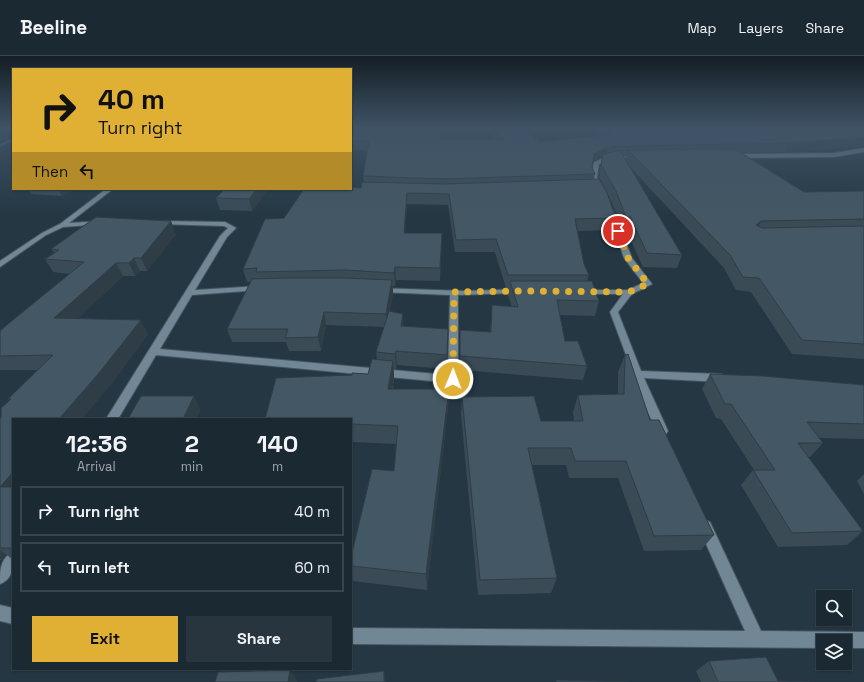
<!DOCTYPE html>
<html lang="en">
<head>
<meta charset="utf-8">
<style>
  body { margin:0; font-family:"Space Grotesk",sans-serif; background:#28353e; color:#f1f3f6; height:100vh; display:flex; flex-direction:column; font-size:15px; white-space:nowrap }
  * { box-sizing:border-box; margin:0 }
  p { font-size:13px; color:#a0a6ac }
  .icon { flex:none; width:22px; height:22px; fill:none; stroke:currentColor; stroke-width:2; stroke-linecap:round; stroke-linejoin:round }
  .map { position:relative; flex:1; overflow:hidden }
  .drawer { position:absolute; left:12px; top:362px; width:340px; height:252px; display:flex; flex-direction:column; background:#1b2932; border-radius:0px; box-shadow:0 1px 3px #0004,0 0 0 1px #39454d }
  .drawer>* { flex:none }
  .top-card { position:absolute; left:12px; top:12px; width:340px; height:122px; border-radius:0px; box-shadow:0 1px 3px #0004,0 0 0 1px #39454d; background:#e0b034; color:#111; overflow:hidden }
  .tools { position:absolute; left:816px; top:534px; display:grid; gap:8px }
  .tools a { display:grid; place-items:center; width:36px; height:36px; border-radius:0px; background:#1b2932; box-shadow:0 1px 3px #0004,0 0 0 1px #39454d; font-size:20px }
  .pin { position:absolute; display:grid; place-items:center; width:34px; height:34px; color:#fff; margin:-17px; border:2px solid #fff; border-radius:50%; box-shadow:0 1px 4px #0007 }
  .me { position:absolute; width:44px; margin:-22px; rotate:1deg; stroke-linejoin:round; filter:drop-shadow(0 0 3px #0008) }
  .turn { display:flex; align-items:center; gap:14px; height:84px; padding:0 20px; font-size:18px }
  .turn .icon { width:52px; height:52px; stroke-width:2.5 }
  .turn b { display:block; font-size:28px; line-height:34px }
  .then { display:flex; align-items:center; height:38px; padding:0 20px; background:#0003; gap:8px; font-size:15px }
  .eta { display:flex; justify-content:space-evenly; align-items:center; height:68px; text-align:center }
  .eta b { font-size:24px; font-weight:700; line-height:28px }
  .primary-button { display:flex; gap:8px; margin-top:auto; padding:8px 20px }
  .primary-button a { flex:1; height:46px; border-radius:0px; background:#e0b034; color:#111; font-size:16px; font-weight:700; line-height:46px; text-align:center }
  .primary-button a+a { background:#28353e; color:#f1f3f6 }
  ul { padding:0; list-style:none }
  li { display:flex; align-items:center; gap:12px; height:50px; margin:0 8px 6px; padding:0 12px; border:2px solid #39454d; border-radius:0px }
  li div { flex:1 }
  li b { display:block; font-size:15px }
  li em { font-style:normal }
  header { display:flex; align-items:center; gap:24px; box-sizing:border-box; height:56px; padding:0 20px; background:#1b2932; border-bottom:1px solid #39454d }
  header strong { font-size:19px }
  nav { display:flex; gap:22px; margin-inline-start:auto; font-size:14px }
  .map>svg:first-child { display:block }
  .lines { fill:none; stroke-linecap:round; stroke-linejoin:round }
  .stream { fill:#287096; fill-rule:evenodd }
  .minor-casing { stroke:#44555f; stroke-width:2 }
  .minor { fill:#718795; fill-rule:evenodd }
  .wall { fill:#3a4b56; fill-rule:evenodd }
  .shaded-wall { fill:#2f3d46 }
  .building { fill:#435764; stroke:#2f3d46 }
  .route { stroke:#e0b034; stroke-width:7; stroke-dasharray:0 12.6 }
</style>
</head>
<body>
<header>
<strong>Beeline</strong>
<nav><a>Map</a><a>Layers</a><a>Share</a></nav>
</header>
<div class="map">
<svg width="864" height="626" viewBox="0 0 864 626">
  <rect width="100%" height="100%" fill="#243743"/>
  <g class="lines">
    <polygon class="stream" points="12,83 13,83 13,85 0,91 0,88"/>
    <g class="minor-casing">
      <g id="minor">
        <polygon points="864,92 864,96 834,101 734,102 731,100 734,98 834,97"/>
        <polygon points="640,100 641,101 638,103 607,105 599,108 597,121 604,134 599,135 591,121 594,106 606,101"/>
        <polygon points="106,133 113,133 69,167 102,165 105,167 104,168 63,171 46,179 0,211 0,205 42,177 60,168"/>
        <polygon points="610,152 613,154 632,202 652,228 632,238 618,256 641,315 720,318 724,319 725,322 724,325 720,326 644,322 668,375 666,378 662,379 658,378 645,350 610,256 623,238 583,238 579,236 583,234 628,234 643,227 624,202 607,154"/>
        <polygon points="160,165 225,166 236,172 227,181 195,234 259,230 263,232 259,234 192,239 160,293 448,319 450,239 379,236 375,234 376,232 465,235 521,233 525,235 521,237 458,239 458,323 457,326 453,327 156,299 118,363 106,363 220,180 228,172 224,170 158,168 157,167"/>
        <polygon points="705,464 710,466 761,575 864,576 864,592 845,592 845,585 823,585 823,592 351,588 351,572 745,575 698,470 700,466"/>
        <path d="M13,496C13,509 14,523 0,528C0,515 0,502 13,496Z"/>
        <polygon points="0,549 13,552 13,568 0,565"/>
      </g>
    </g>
    <use href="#minor" class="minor"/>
  </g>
  <g class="wall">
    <path d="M351,72L441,84L495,83L486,72H525L539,86L599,79L587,72H864V90L785,96L741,97L804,136L864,135V303L792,298L751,236L736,234L724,212L629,110L682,199L677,212L643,211L626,174H623L612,147L599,121L602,101L592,106V111L595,118L594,123L616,162L613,174L578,175L584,208L589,219L587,225L599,245L595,260L560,259L565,285L587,310L583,324L460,314V274L490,276L492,249L512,251L508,239L509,232H506L495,196H455L448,149L407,148L405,177H442L440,225L396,224L395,230H393V237L390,255L403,270L448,273L447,313L397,309L396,313H394V323L393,333H449L448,351L427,534L353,525L351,518V501L394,415L396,388L351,386V363L368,318L377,304L376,296L384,271L326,269L321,295H289L286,286H232L227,273L251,226H247L243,213L284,162L361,132L364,126L363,120L368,94H351ZM623,99H626L625,104Z"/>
    <polygon points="28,133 77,133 62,140 31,138"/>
    <polygon points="225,133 268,133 252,155 220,154 216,142"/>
    <polygon points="176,178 147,215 140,215 135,220 123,220 78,262 148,278 109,331 13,363 13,504 7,499 2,504 0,504 0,362 1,362 9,345 8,343 38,314 0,314 0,275 69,218 53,216 45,203 54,197 51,193"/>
    <polygon points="625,299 650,364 714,479 701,494 644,495 618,422 569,422 566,409 532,409 557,522 551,537 478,539 461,358 462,341 541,365 574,365 573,356 578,339 618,339 618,316"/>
    <polygon points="710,318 864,329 864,383 819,382 823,387 810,401 808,401 863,475 847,489 778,491 741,429 753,414 754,414 721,363 716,362 702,333"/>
    <polygon points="864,418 864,438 857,425"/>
    <polygon points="709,605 778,625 810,626 701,626 696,615"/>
  </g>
  <g class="shaded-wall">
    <polygon points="864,81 864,90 785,96 789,87"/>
    <polygon points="608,91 605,100 592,107 594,98"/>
    <polygon points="58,133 77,133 62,140"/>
    <polygon points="257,133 268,133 252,155 249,143"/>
    <polygon points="407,137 407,148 405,189 404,177"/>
    <polygon points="171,165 176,178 147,215 141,202"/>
    <polygon points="761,165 755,178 756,169"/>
    <polygon points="134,202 140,215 135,220 129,207"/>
    <polygon points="116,207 123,220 64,276 54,262"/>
    <polygon points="395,211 396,224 395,230 394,217"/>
    <polygon points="392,224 393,237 387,271 386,258"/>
    <polygon points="324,256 326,269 321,295 318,281"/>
    <polygon points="403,258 404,272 401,270"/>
    <polygon points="141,264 148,278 109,331 82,363 59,363"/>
    <polygon points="396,295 397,309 396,313 395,298"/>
    <polygon points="393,305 394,323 389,351 388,333"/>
    <polygon points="449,333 448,351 427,534 426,518"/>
    <polygon points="194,340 201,354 197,363 183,363"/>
    <polygon points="13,416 13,442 0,431"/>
    <polygon points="0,494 7,499 2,504 0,503"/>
    <polygon points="290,614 297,624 297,626 288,626"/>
    <polygon points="384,615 386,626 384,626"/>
  </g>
  <g class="building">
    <polygon points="351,72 437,72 441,84 503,83 493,72 525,72 539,86 612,78 603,72 848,72 864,76 864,81 789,87 723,88 725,88 608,91 594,98 592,111 595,118 444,123 363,120 369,85 351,85"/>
    <polygon points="735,93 804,136 864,135 864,163 761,165 756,169 762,172 864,170 864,288 802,284 759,222 743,221 730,199 628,94"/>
    <polygon points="623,94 621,96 682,199 647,197 630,161 626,161 616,135 601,109 603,98"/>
    <polygon points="599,123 607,137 616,162 575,163 584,208 589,219 508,219 496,183 456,184 449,138 407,137 404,177 442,177 440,212 395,211 394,217 345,214 256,216 257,212 243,213 265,163 284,162 304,133 351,133 351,131 361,132 362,126 444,128"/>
    <polygon points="225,133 257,133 249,143 216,142"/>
    <polygon points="96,161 171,165 141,202 134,202 129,207 116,207 54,262 141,264 99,317 59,363 13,363 13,416 0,431 13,431 13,492 0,492 0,362 1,362 1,352 11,343 8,343 53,299 0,300 0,275 8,268 84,206 45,203 59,194 51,193"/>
    <polygon points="281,222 345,222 392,224 386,258 324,256 318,281 285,282 288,273 227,273 252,223"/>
    <polygon points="510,225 592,225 599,245 557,244 565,285 578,285 587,310 460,300 460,274 491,276 492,249 518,251"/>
    <polygon points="389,255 403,258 401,270 448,273 447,299 396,295 395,298 376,296"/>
    <polygon points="628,298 650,364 659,364 714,479 654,480 626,405 575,405 571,392 528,392 557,522 480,524 462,341 534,340 541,365 583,365 578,339 624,338 625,299"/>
    <polygon points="372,303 393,305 388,333 449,333 426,518 351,510 351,501 372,413 394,415 398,370 351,368 351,363 265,363 276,322 352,319 352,317 368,318"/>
    <polygon points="710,318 763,320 864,329 864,368 807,366 823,387 798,387 863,475 792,477 753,414 775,414 731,348 725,348"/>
    <polygon points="141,340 194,340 183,363 128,363"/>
    <polygon points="766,601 778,625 810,626 718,626 709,605"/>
    <polygon points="290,614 288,626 215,626 218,616"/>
    <polygon points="384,615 384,626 316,626 317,623"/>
    <polygon points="556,624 629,626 556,626"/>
  </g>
  <linearGradient id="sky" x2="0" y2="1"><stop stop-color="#141e25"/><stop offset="0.45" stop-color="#3f5366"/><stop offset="1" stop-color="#3f5366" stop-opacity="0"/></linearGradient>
  <rect width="864" height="160" fill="url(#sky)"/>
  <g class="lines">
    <polyline class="route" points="453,323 454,236 524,235 629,236 648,228 628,202 618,175"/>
  </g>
</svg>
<div class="tools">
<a><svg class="icon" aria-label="search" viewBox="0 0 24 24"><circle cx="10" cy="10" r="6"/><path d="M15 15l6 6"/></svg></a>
<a><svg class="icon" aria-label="layers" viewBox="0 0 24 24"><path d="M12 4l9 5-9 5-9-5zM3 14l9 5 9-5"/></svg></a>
</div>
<div class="pin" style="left:618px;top:175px;background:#d93025"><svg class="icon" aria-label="arrive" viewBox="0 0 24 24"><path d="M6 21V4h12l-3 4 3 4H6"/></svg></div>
<svg class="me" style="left:453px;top:323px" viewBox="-20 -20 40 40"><circle r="17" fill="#e0b034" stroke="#fff" stroke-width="3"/><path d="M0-11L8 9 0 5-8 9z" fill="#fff"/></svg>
<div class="top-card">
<div class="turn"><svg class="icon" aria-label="right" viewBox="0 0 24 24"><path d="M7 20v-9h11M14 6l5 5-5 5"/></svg><div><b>40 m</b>Turn right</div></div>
<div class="then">Then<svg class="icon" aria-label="left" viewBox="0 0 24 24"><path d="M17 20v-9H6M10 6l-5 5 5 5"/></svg></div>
</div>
<section class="drawer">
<div class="eta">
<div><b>12:36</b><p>Arrival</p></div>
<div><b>2</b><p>min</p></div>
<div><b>140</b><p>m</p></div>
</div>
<ul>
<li><svg class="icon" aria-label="right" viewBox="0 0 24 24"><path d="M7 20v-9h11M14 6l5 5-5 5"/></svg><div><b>Turn right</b></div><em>40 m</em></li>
<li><svg class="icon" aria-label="left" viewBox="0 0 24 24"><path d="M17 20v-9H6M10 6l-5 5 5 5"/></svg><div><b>Turn left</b></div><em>60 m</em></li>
</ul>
<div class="primary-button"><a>Exit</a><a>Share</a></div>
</section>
</div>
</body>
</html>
